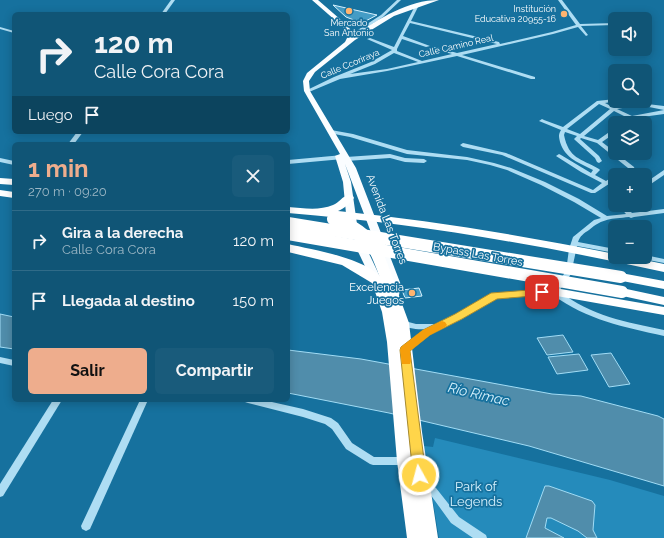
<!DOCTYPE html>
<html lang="es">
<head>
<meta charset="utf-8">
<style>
  body { margin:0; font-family:Raleway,sans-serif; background:#195b7b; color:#f1f3f6; height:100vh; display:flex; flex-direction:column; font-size:15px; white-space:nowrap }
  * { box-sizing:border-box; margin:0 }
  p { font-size:13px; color:#9cb7c5 }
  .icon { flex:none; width:22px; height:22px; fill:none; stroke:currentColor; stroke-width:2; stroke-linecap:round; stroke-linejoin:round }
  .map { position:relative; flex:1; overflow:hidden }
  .panel { position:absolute; left:12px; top:142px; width:278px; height:260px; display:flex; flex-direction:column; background:#105576; border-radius:6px; box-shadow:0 2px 10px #0003 }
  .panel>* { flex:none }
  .top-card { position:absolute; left:12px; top:12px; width:278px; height:122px; border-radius:6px; box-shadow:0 2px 10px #0003; background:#105576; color:#f1f3f6; overflow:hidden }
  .controls { position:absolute; left:608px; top:12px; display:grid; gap:8px }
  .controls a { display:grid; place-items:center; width:44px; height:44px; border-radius:6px; background:#105576; box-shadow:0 2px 10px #0003; font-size:20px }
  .pin { position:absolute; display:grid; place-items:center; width:34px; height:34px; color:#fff; margin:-17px; border-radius:8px; box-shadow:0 2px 6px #0006 }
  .me { position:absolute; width:44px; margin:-22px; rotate:353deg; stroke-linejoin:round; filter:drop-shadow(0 0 3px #0008) }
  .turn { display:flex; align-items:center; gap:14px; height:84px; padding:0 16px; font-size:18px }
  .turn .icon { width:52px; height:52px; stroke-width:2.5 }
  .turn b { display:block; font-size:28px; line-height:34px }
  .then { display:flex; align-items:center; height:38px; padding:0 16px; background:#0003; gap:8px; font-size:15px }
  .round { display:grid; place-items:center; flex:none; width:42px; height:42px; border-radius:6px; background:#195b7b }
  .summary { display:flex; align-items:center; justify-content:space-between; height:68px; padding:0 16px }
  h1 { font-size:24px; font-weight:700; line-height:30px; color:#eead8d }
  .cta { display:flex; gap:8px; margin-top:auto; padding:8px 16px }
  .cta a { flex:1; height:46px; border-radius:6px; background:#eead8d; color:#111; font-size:16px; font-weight:700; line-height:46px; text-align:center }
  .cta a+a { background:#195b7b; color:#f1f3f6 }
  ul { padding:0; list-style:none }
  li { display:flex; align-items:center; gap:12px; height:60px; padding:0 16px; border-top:1px solid #306b88 }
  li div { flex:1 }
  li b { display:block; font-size:15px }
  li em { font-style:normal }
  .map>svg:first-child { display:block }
  .green { fill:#258bbb }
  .water { fill:#508dab; stroke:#a1dcf5 }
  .building { fill:#449cc5; stroke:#d6f1fd }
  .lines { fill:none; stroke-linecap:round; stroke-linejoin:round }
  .minor { fill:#aeddf3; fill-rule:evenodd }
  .major { fill:#fafdff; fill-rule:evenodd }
  .highway { fill:#fff; fill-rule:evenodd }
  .highway-bridge { stroke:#fff; stroke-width:12 }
  .route { fill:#ffd54a; stroke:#a68a30 }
  .slow { fill:#f59e0b }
  .poi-dot { fill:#ffb470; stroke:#16719e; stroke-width:1.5 }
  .labels { text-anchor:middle; stroke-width:3.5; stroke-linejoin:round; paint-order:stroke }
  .far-poi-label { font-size:9px; fill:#fff; stroke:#16719e; text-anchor:end }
  .far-street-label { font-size:9px; fill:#fff; stroke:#16719e }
  .street-label { font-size:11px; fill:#fff; stroke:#16719e }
  .poi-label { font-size:11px; fill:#fff; stroke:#16719e; text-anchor:end }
  .near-park-label { font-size:13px; fill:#d6f1fd; stroke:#16719e }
  .near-water-label { font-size:14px; font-style:italic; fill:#d3effb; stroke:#16719e }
</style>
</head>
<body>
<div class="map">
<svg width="664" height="538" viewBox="0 0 664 538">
  <rect width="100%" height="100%" fill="#16719e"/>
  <polygon class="green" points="435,438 610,480 664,496 664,538 439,538 424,446 433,447"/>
  <g class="water">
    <polygon points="0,314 14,317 14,349 0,347"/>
    <polygon points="563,335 573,352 547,355 537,338"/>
    <polygon points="288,350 361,359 552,394 581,396 658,416 664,419 664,486 529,446 389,413 288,393"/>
    <polygon points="611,353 630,384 609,387 591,355"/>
    <polygon points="579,354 588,370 557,374 548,357"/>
    <polygon points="545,486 549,486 592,501 595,505 593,530 597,538 587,538 578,531 551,518 547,518 545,528 564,538 526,538"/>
  </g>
  <g class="building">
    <polygon points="333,5 377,15 362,23 346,17"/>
    <polygon points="419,288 422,296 405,298 402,290"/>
  </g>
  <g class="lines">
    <g class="minor">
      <polygon points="171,0 175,0 165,14 161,14"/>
      <polygon points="397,0 401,0 383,17 352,37 350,37 350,35 381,15"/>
      <path d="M558,0H562L580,24L615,23V25L581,26L588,35L586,36L578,27L553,34L462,55L535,77V79H531L457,56L387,71L340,79L309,92L305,91L334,77L371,62L392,50L367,39L370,38L394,47L416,4L419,5L411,21L499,42L500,44L552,32L576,25ZM410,23L497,44L457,53L436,47H434V49L452,54L422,61L397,51V49L402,39L426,47L430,46L403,36ZM394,53L418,62L387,69L350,74L375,64Z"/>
      <polygon points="0,27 14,31 14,33 0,29"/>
      <path d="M615,99V101H617L605,103L613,107L639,103L664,106V110L639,105L617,109L632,116L664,110V114L635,118L628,123H622L628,118L614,111L584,136L598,140L615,128V133L602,142L634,167L635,170L634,171L625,175H617L629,169L628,168L597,143L581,138L580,139L599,156L602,161L599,163L597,162L595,158L575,140L574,139L577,136L565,132L564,135C569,159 580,158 599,169L600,170L595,175L606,181L615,175V180L595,193H591L502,155L463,147L460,145L463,143L506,153L593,190L602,183L581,172L556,156L559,154L561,155L591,173L593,170C580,163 565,159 560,142C559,137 558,135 561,130L539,121L542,119L544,120L563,127L597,101ZM599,104L610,109L580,134L567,129Z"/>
      <path d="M331,130L353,134L407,150L467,157L494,163L511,168L545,182L579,199L607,216L626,214L618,205H624L632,213L664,209V213L634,217L631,218L629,217C611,219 603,218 589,230C584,233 580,236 578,242L615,249V253L577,246L571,274L559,291C591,316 626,322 664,330V336C624,327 587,320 553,295L497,297L462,319L429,335L409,352H403L402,350L403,348L423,331L427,329C416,330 409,328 398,325L397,323L398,321L401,320L416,324H438L456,315L492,293L553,290L564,274L567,264L569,249L573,237L594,220L601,218L574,202L541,185L507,170L490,165L467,160L407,154L350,137L329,133L328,132Z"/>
      <polygon points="77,132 83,132 74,144 68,144"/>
      <polygon points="390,154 405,158 424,159 427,161 424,163 405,162 390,158 346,161 344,160 343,159 288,164 288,160 343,155 345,156 346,157"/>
      <polygon points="0,158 14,161 14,165 0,162"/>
      <polygon points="664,170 664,175 645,188 645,183"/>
      <polygon points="645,255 664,259 664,263 643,259 642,257 645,257"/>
      <polygon points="0,357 14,360 14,366 0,363"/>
      <polygon points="53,400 62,400 3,496 0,497 0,484"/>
      <polygon points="140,400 148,400 90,529 86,531 82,529 81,526"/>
      <polygon points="244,400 263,400 303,409 331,418 338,423 352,443 374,457 405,457 408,458 410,461 408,464 405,465 373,465 370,464 346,449 332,429 325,424 303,417 248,403 245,402"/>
      <polygon points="433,487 436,488 459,517 486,535 487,538 473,538 451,523 430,494 428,491 430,488"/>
    </g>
    <g class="major">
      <path d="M312,0H318L348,26L354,36C378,19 408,0 439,0L394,16L355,40L315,72L309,81L310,91L356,168L401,285L398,300H390L389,297L391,285L345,164L351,182L357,224L352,227L347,224L343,182L335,156L340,154L304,91L303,81L307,73L345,42L348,36L344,28Z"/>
      <polygon points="358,238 363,241 382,281 381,283 373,283 372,281 353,241"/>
    </g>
    <g class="highway">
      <polygon points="0,178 14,179 14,185 0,184"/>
      <polygon points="0,190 14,192 14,198 0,196"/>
      <path d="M349,195L353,196L354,198C350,203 344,209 338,211C431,220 523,236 615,254V257H630L664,264V272C540,245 415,223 288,213V207C303,208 319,211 333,205C339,203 342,196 349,195Z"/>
      <path d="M288,244C313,250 368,258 383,280L388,278L392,279L394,282L409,323L422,432L438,538H407L397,461L387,342L382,312L372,283L342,265L288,252Z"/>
      <polygon points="621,273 664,281 664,289 617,280 615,277 617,274"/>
      <polygon points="555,288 664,307 664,315 551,295 549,292 551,289"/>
      <polygon points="622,288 664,297 664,305 618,295 616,292 618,289"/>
    </g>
    <g class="highway-bridge">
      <path d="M333,219C371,230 375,248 388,282"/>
      <polyline points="288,223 621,277"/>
      <polyline points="288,234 622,292"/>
    </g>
  </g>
  <polygon class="route" points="542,289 545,290 547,292 545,295 497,299 462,319 430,335 410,351 426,475 424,479 419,481 415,479 413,475 400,350 401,347 423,330 455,314 491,293"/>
  <polygon class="slow" points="442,321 445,322 447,325 445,327 430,335 410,351 411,361 410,364 402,364 400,350 401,347 423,330"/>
  <g class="poi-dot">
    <circle cx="349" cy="11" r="4"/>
    <circle cx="564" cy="14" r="4"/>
    <circle cx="412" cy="293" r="4"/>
  </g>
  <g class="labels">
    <g class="far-poi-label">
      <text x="556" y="12">Institución<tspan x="556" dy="10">Educativa 20955-16</tspan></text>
      <text x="349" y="26" text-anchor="middle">Mercado<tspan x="349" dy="10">San Antonio</tspan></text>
    </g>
    <g class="far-street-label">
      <text transform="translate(456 46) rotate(-13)" y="3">Calle Camino Real</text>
      <text transform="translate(350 64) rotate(-23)" y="3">Calle Ccoriraya</text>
    </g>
    <g class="street-label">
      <text transform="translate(387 219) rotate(69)" y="4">Avenida Las Torres</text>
      <text transform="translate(478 254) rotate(10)" y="4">Bypass Las Torres</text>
    </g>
    <g class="poi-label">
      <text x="404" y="291">Excelencia<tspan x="404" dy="13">Juegos</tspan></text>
    </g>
    <g class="near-park-label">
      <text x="476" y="491">Park of<tspan x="476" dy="15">Legends</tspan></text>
    </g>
    <g class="near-water-label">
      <text transform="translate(479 394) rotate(13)" y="5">Río Rímac</text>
    </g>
  </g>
</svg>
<div class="controls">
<a><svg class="icon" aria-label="sound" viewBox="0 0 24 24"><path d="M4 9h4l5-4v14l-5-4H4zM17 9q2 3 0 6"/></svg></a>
<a><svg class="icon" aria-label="search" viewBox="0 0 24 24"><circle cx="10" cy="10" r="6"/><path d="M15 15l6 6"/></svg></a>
<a><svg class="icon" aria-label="layers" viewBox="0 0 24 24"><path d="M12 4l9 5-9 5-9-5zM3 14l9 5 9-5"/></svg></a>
<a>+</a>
<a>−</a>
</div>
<div class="pin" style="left:542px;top:292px;background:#d93025"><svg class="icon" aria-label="arrive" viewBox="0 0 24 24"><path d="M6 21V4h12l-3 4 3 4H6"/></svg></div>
<svg class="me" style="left:419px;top:475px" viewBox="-20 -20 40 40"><circle r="17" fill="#ffd54a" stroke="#fff" stroke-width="3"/><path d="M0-11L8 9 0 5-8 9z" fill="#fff"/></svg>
<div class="top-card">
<div class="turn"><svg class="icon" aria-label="right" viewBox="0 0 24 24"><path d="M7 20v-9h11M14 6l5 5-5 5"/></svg><div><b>120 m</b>Calle Cora Cora</div></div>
<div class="then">Luego<svg class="icon" aria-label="arrive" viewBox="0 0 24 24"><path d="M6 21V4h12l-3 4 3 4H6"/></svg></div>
</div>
<section class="panel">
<div class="summary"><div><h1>1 min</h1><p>270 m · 09:20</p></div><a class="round"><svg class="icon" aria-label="close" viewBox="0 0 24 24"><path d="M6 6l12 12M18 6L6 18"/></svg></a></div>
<ul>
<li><svg class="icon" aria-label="right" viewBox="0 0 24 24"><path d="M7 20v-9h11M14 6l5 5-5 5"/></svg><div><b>Gira a la derecha</b><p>Calle Cora Cora</p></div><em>120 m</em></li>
<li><svg class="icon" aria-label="arrive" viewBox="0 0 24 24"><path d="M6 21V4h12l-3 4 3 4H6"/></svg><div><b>Llegada al destino</b></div><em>150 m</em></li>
</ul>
<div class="cta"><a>Salir</a><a>Compartir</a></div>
</section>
</div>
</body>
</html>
